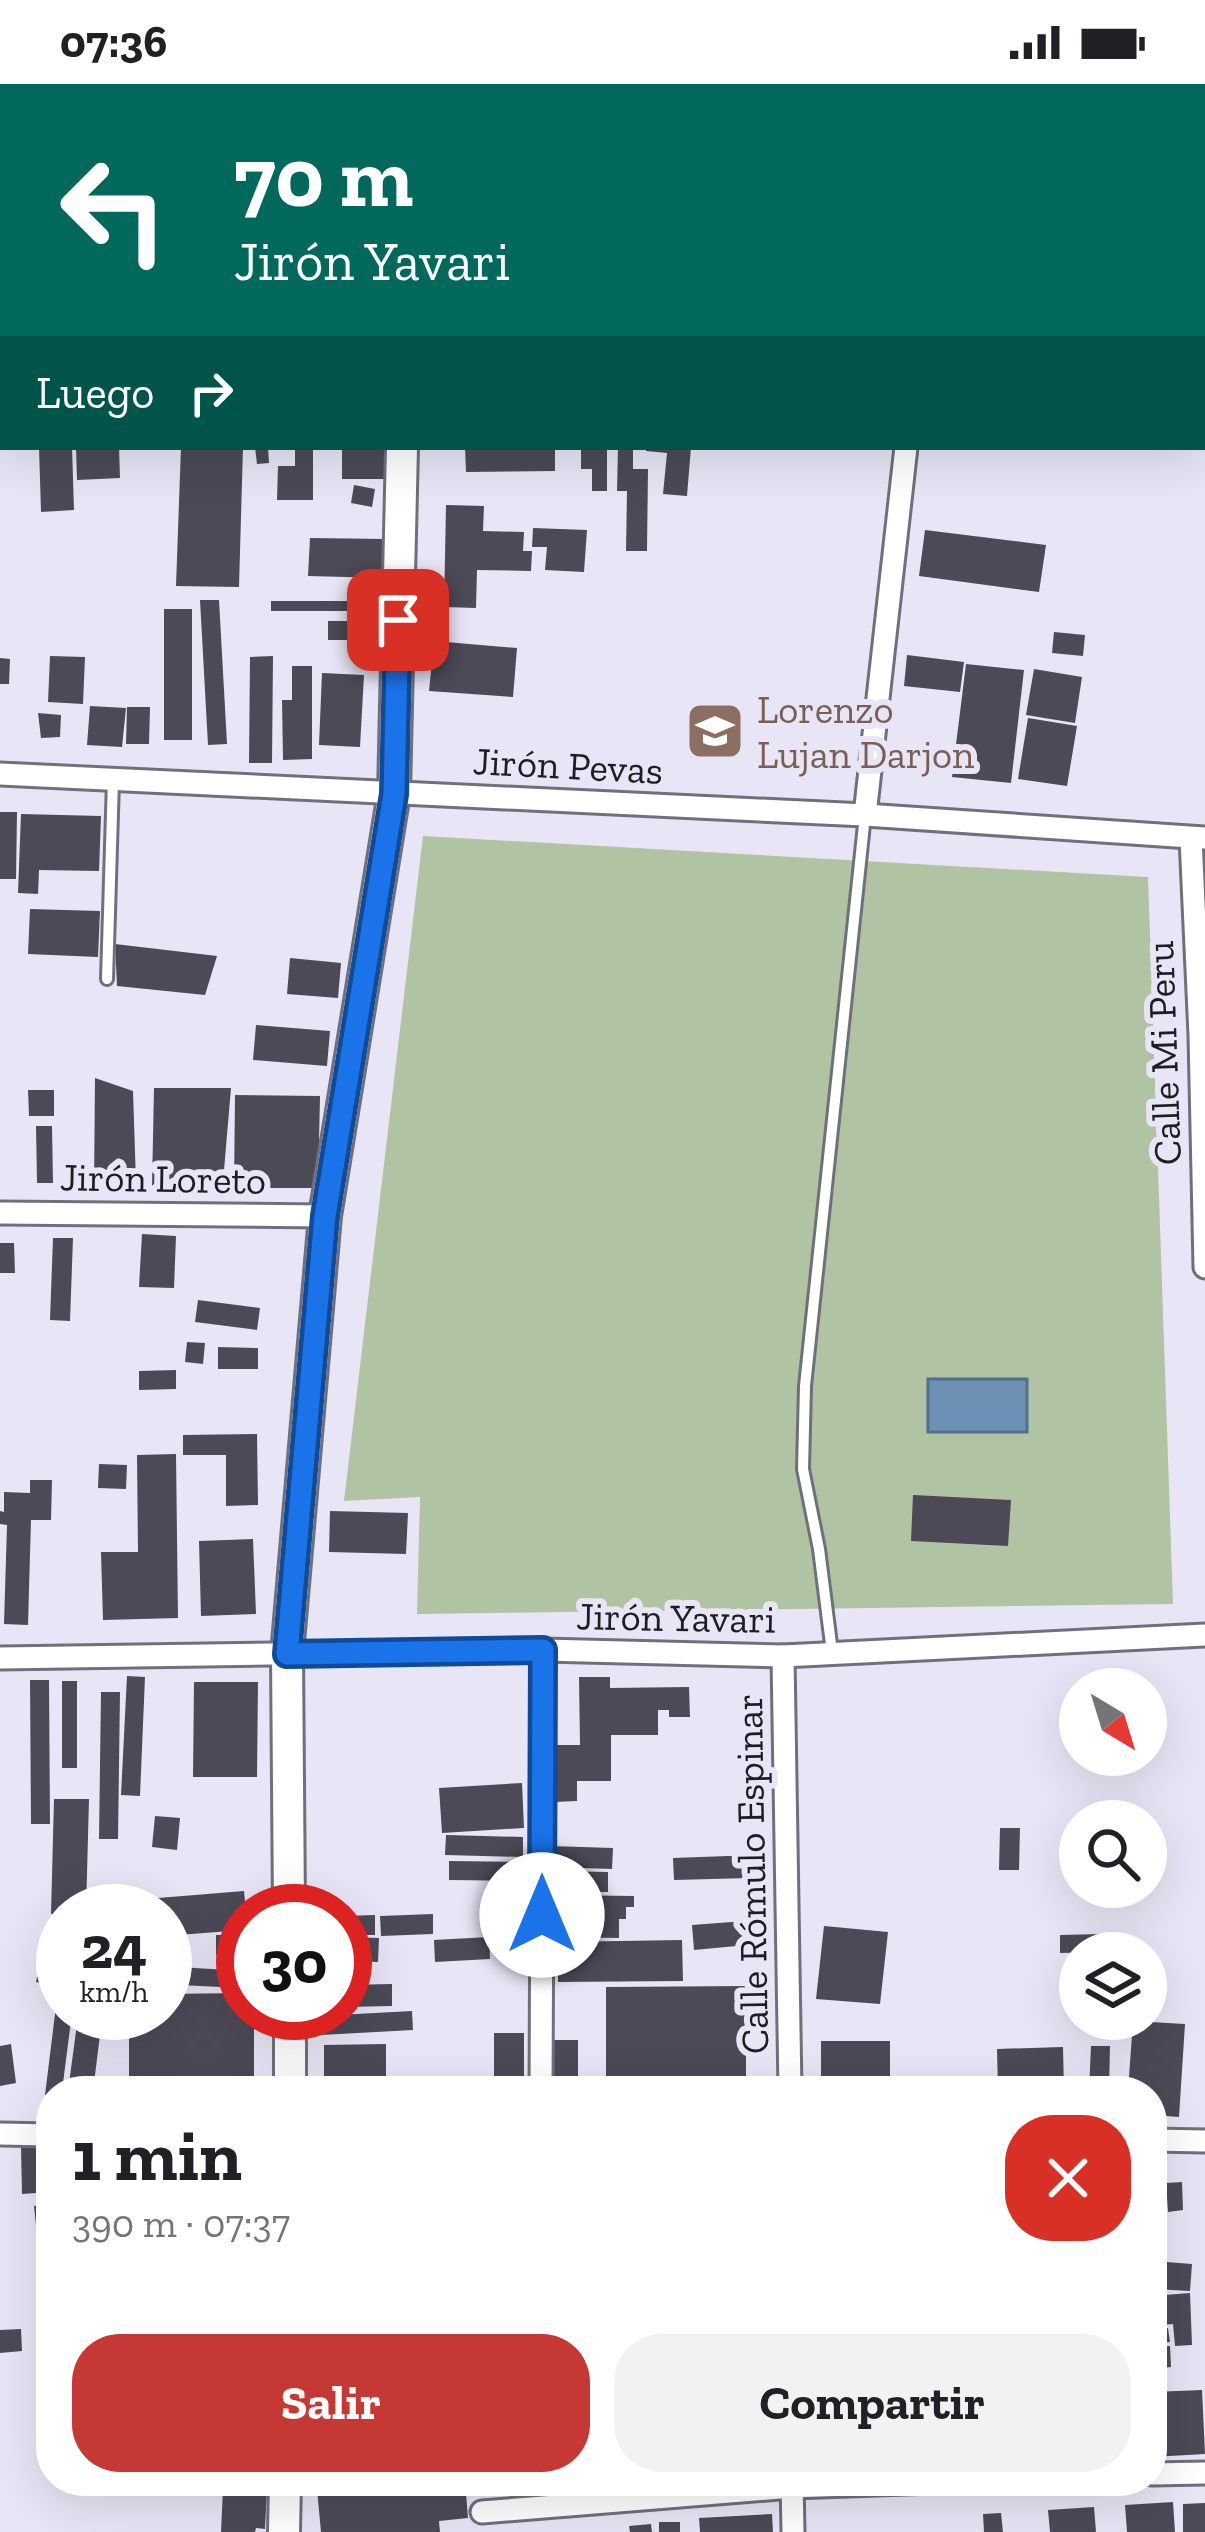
<!DOCTYPE html>
<html lang="es">
<head>
<meta charset="utf-8">
<style>
  body { margin:0; font-family:"Zilla Slab",serif; background:#f2f2f2; color:#202124; height:100vh; display:flex; flex-direction:column; font-size:45px; white-space:nowrap }
  * { box-sizing:border-box; margin:0 }
  p { font-size:39px; color:#757577 }
  .icon { flex:none; width:66px; height:66px; fill:none; stroke:currentColor; stroke-width:2; stroke-linecap:round; stroke-linejoin:round }
  .map { position:relative; flex:1; overflow:hidden }
  .side { position:absolute; left:36px; top:1992px; width:1131px; height:420px; display:flex; flex-direction:column; background:#fff; border-radius:48px; box-shadow:0 12px 48px #0002 }
  .side>* { flex:none }
  .hud { position:absolute; left:0px; top:0px; width:1206px; height:366px; box-shadow:0 12px 48px #0002; background:#00695c; color:#fff; overflow:hidden }
  .needle { width:78px; rotate:142deg }
  .tools { position:absolute; left:1059px; top:1584px; display:grid; gap:24px }
  .tools a { display:grid; place-items:center; width:108px; height:108px; border-radius:50%; background:#fff; box-shadow:0 12px 48px #0002; font-size:60px }
  .speed { position:absolute; left:36px; top:1800px; display:flex; gap:24px; font-size:60px; font-weight:700; text-align:center }
  .speed>* { display:grid; place-content:center; width:156px; height:156px; border-radius:50%; background:#fff; box-shadow:0 12px 48px #0002; line-height:1 }
  .speed small { font-size:30px; font-weight:400 }
  .speed .limit { border:18px solid #d22; background:#fff; color:#111 }
  .pin { position:absolute; display:grid; place-items:center; width:102px; height:102px; color:#fff; margin:-51px; border-radius:24px; box-shadow:0 6px 18px #0006 }
  .me { position:absolute; width:132px; margin:-66px; rotate:0deg; stroke-linejoin:round; filter:drop-shadow(0 0 9px #0008) }
  .turn { display:flex; align-items:center; gap:42px; height:252px; padding:0 36px; font-size:54px }
  .turn .icon { width:156px; height:156px; stroke-width:2.5 }
  .turn b { display:block; font-size:84px; line-height:102px }
  .then { display:flex; align-items:center; height:114px; padding:0 36px; background:#0003; gap:24px; font-size:45px }
  .round { display:grid; place-items:center; flex:none; width:126px; height:126px; border-radius:48px; background:#f2f2f2 }
  .headline { display:flex; align-items:center; justify-content:space-between; height:204px; padding:0 36px }
  h1 { font-size:72px; font-weight:700; line-height:90px }
  .button { display:flex; gap:24px; margin-top:auto; padding:24px 36px }
  .button a { flex:1; height:138px; border-radius:48px; background:#c63834; color:#fff; font-size:48px; font-weight:700; line-height:138px; text-align:center }
  .button a+a { background:#f2f2f2; color:#202124 }
  .status { display:flex; justify-content:space-between; align-items:center; height:84px; padding:0 60px; background:#fff; direction:ltr }
  .status svg { height:33px; fill:currentColor }
  .map>svg:first-child { display:block }
  .green { fill:#b0c3a3 }
  .water { fill:#6d91b5; stroke:#556e89; stroke-width:3 }
  .building { fill:#4c4a57 }
  .lines { fill:none; stroke-linecap:round; stroke-linejoin:round }
  .lane-casing { stroke:#706f7c; stroke-width:16 }
  .street-casing { stroke:#706f7c; stroke-width:27 }
  .secondary-casing { stroke:#706f7c; stroke-width:36 }
  .lane { stroke:#fff; stroke-width:10 }
  .street { stroke:#fff; stroke-width:21 }
  .secondary { stroke:#fff; stroke-width:30 }
  .route-casing { stroke:#114b97; stroke-width:30 }
  .route { stroke:#1a73e8; stroke-width:21 }
  .labels { text-anchor:middle; stroke-width:12; stroke-linejoin:round; paint-order:stroke }
  .education-label { font-size:39px; fill:#785e54; stroke:#e8e6f6; text-anchor:start }
  .street-label { font-size:39px; fill:#1e1d23; stroke:#e8e6f6 }
</style>
</head>
<body>
<div class="status"><b>07:36</b><svg viewBox="0 0 49 12"><path d="M0 12V9h3v3zM5 12V6h3v6zM10 12V3h3v9zM15 12V0h3v12zM26 1h20v11H26zM47 4h2v5h-2z"/></svg></div>
<div class="map">
<svg width="1205" height="2448" viewBox="0 0 1205 2448">
  <rect width="100%" height="100%" fill="#e8e6f6"/>
  <polygon class="green" points="423,752 1148,793 1173,1520 417,1530 420,1413 344,1417"/>
  <rect class="water" x="928" y="1295" width="99" height="53"/>
  <g class="building">
    <polygon points="39,363 72,363 74,426 41,428"/>
    <polygon points="76,363 119,363 120,394 77,396"/>
    <polygon points="181,363 243,363 239,503 176,502"/>
    <polygon points="255,363 268,363 269,379 257,380"/>
    <polygon points="295,363 313,363 313,416 277,416 278,382 295,382"/>
    <rect x="342" y="363" width="52" height="32"/>
    <polygon points="465,363 555,363 555,387 466,388"/>
    <polygon points="581,363 607,363 607,407 592,407 592,385 581,385"/>
    <polygon points="618,363 633,363 633,385 648,385 647,467 626,467 627,407 617,407"/>
    <polygon points="646,363 691,363 687,412 663,410 667,369 646,367"/>
    <polygon points="354,401 375,405 372,423 351,419"/>
    <polygon points="446,421 484,422 483,447 524,448 523,467 532,467 531,487 477,486 476,524 444,523"/>
    <polygon points="533,444 587,446 584,488 545,486 547,463 532,463"/>
    <polygon points="925,446 1046,461 1039,508 919,492"/>
    <polygon points="310,454 386,455 385,494 308,492"/>
    <polygon points="200,516 219,516 227,660 208,661"/>
    <rect x="271" y="517" width="84" height="10"/>
    <rect x="164" y="525" width="28" height="131"/>
    <rect x="328" y="537" width="43" height="19"/>
    <polygon points="1054,548 1085,551 1083,572 1052,569"/>
    <polygon points="434,557 517,564 513,613 429,607"/>
    <polygon points="907,571 964,578 960,608 904,602"/>
    <polygon points="50,572 85,573 83,620 48,618"/>
    <polygon points="273,572 272,679 249,679 250,573"/>
    <polygon points="0,574 10,575 9,600 0,600"/>
    <polygon points="966,580 1024,586 1011,699 952,693"/>
    <polygon points="292,582 312,582 312,675 283,676 282,616 292,616"/>
    <polygon points="1034,585 1082,593 1075,639 1026,631"/>
    <polygon points="322,589 364,591 360,663 319,661"/>
    <polygon points="90,622 126,624 122,663 87,661"/>
    <polygon points="127,623 150,623 149,660 126,660"/>
    <polygon points="38,629 61,631 60,653 41,654"/>
    <polygon points="1028,634 1077,642 1067,702 1018,695"/>
    <polygon points="0,728 17,728 16,795 0,795"/>
    <polygon points="21,730 101,732 99,787 39,786 38,810 18,809"/>
    <polygon points="30,825 100,827 98,873 28,870"/>
    <polygon points="115,860 217,872 205,911 117,902"/>
    <polygon points="290,874 341,879 338,914 287,910"/>
    <polygon points="256,941 330,947 327,982 253,976"/>
    <polygon points="95,994 133,1007 136,1099 94,1104"/>
    <polygon points="154,1004 231,1004 223,1098 152,1102"/>
    <polygon points="28,1006 54,1006 54,1032 29,1032"/>
    <polygon points="235,1011 320,1012 318,1104 234,1104"/>
    <polygon points="36,1042 52,1042 53,1099 37,1099"/>
    <polygon points="142,1150 176,1152 174,1204 139,1203"/>
    <polygon points="53,1154 73,1154 70,1237 50,1236"/>
    <polygon points="0,1159 14,1159 15,1189 0,1189"/>
    <polygon points="198,1216 260,1224 257,1246 195,1238"/>
    <polygon points="187,1258 205,1259 203,1280 185,1278"/>
    <polygon points="218,1263 258,1264 258,1285 218,1285"/>
    <polygon points="176,1286 176,1305 139,1306 139,1287"/>
    <polygon points="257,1350 258,1421 226,1422 226,1371 183,1371 183,1351"/>
    <polygon points="176,1370 178,1534 103,1536 101,1468 138,1468 137,1371"/>
    <polygon points="99,1380 127,1381 126,1405 98,1404"/>
    <polygon points="30,1396 52,1396 51,1436 31,1436 28,1541 4,1540 7,1441 0,1440 0,1427 4,1428 4,1408 30,1409"/>
    <polygon points="913,1411 1011,1416 1008,1462 911,1457"/>
    <polygon points="330,1427 408,1429 406,1470 329,1468"/>
    <polygon points="253,1455 256,1530 201,1532 199,1457"/>
    <polygon points="127,1592 145,1593 140,1712 121,1711"/>
    <polygon points="579,1593 610,1593 610,1604 689,1603 690,1633 669,1633 669,1626 658,1626 658,1651 611,1651 611,1697 577,1697 577,1717 554,1718 553,1661 580,1661"/>
    <polygon points="30,1596 49,1596 50,1740 31,1740"/>
    <rect x="62" y="1597" width="15" height="87"/>
    <polygon points="194,1598 258,1598 257,1693 193,1693"/>
    <polygon points="101,1608 120,1608 118,1755 99,1755"/>
    <polygon points="522,1699 524,1744 442,1749 439,1704"/>
    <polygon points="54,1715 89,1715 86,1827 63,1827 63,1831 51,1830"/>
    <polygon points="155,1732 180,1734 177,1766 152,1763"/>
    <polygon points="1000,1744 1020,1744 1019,1786 999,1786"/>
    <polygon points="446,1751 523,1753 523,1773 445,1771"/>
    <polygon points="550,1762 613,1764 612,1785 549,1783"/>
    <polygon points="728,1772 750,1772 750,1794 674,1796 673,1774"/>
    <polygon points="449,1777 522,1778 522,1797 449,1796"/>
    <polygon points="554,1787 608,1788 608,1808 554,1807"/>
    <polygon points="244,1807 246,1827 243,1827 243,1846 165,1852 165,1827 146,1827 146,1815"/>
    <polygon points="555,1811 634,1812 634,1823 626,1823 626,1835 619,1835 619,1854 554,1853"/>
    <polygon points="433,1830 433,1850 381,1852 380,1832"/>
    <polygon points="375,1831 375,1851 345,1851 345,1832"/>
    <polygon points="745,1837 747,1861 694,1866 692,1841"/>
    <polygon points="824,1842 888,1848 880,1920 816,1915"/>
    <polygon points="1101,1850 1101,1868 1060,1869 1060,1851"/>
    <rect x="216" y="1851" width="27" height="20"/>
    <polygon points="345,1853 379,1854 378,1878 345,1877"/>
    <polygon points="489,1853 490,1875 435,1878 434,1856"/>
    <polygon points="682,1856 683,1897 558,1898 558,1858"/>
    <polygon points="42,1869 63,1873 58,1902 36,1898"/>
    <polygon points="179,1883 243,1887 243,1904 178,1901"/>
    <polygon points="392,1900 392,1922 345,1923 345,1901"/>
    <polygon points="746,1902 746,2007 606,2007 606,1903"/>
    <polygon points="58,1906 63,1907 63,1929 72,1929 62,2007 51,2007 51,2012 45,2011"/>
    <polygon points="243,1909 243,1929 254,1929 254,2007 129,2007 129,1929 165,1929 165,1910"/>
    <polygon points="412,1927 413,1946 321,1951 319,1932"/>
    <polygon points="1092,1935 1117,1935 1115,1944 1091,1941"/>
    <polygon points="1133,1937 1185,1940 1179,2033 1152,2031 1152,2007 1128,2007"/>
    <polygon points="77,1940 101,1943 93,2007 68,2007"/>
    <rect x="494" y="1949" width="30" height="58"/>
    <rect x="547" y="1956" width="31" height="51"/>
    <rect x="821" y="1957" width="69" height="41"/>
    <polygon points="11,1960 16,1999 0,2002 0,1962"/>
    <polygon points="386,1960 386,2007 324,2007 324,1961"/>
    <polygon points="1091,1962 1110,1962 1109,2007 1089,2007"/>
    <polygon points="1063,1963 1064,2007 998,2007 997,1965"/>
    <polygon points="21,2062 36,2062 36,2109 22,2110"/>
    <polygon points="1182,2098 1183,2126 1168,2128 1166,2099"/>
    <polygon points="51,2120 51,2150 37,2151 34,2122"/>
    <polygon points="1154,2177 1192,2180 1190,2207 1153,2205"/>
    <polygon points="1190,2209 1192,2261 1175,2262 1173,2240 1152,2242 1152,2212"/>
    <polygon points="1168,2244 1170,2258 1152,2260 1152,2246"/>
    <polygon points="21,2245 22,2267 0,2269 0,2246"/>
    <polygon points="1170,2262 1171,2283 1152,2285 1152,2263"/>
    <polygon points="1202,2306 1205,2370 1152,2373 1152,2308"/>
    <polygon points="399,2397 465,2397 468,2434 439,2437 440,2448 321,2448 317,2405"/>
    <polygon points="223,2404 267,2405 265,2445 256,2444 255,2448 221,2448"/>
    <polygon points="1173,2418 1175,2448 1127,2448 1125,2421"/>
    <polygon points="1205,2419 1205,2448 1183,2448 1183,2420"/>
    <polygon points="1094,2423 1096,2448 1050,2448 1048,2426"/>
    <polygon points="1001,2429 1003,2448 984,2448 983,2430"/>
    <polygon points="772,2430 773,2448 700,2448 699,2434"/>
    <rect x="659" y="2438" width="21" height="10"/>
    <polygon points="651,2440 652,2448 630,2448 629,2442"/>
  </g>
  <g class="lines">
    <g class="lane-casing">
      <g id="lane">
        <polyline points="107,895 113,696"/>
        <polyline points="832,1568 819,1465 803,1385 805,1302 865,731"/>
      </g>
    </g>
    <g class="street-casing">
      <g id="street">
        <polyline points="904,0 904,3"/>
        <polyline points="0,269 3,269"/>
        <polyline points="1203,343 1205,343"/>
        <polyline points="0,690 865,731 1205,754"/>
        <polyline points="865,731 906,363"/>
        <polyline points="1191,754 1200,951 1205,1183"/>
        <polyline points="0,1129 325,1132"/>
        <polyline points="783,1572 790,2007"/>
        <polyline points="0,1574 543,1566 783,1572 1205,1551"/>
        <polyline points="541,2007 543,1566"/>
        <polyline points="0,2050 51,2051"/>
        <polyline points="1152,2056 1205,2057"/>
        <polyline points="1152,2390 1205,2389"/>
        <polyline points="792,2397 793,2448"/>
        <polyline points="482,2428 792,2403 963,2397"/>
      </g>
    </g>
    <g class="secondary-casing">
      <g id="secondary">
        <polyline points="397,0 397,3"/>
        <polyline points="289,1827 287,1570 325,1132 394,709 402,363"/>
        <polyline points="290,1929 290,2007"/>
        <polyline points="284,2448 285,2397"/>
      </g>
    </g>
    <use href="#lane" class="lane"/>
    <use href="#street" class="street"/>
    <use href="#secondary" class="secondary"/>
  </g>
  <g class="lines">
    <g class="route-casing">
      <polyline id="route" points="398,536 394,710 325,1132 287,1570 543,1566 542,1831"/>
    </g>
    <use href="#route" class="route"/>
  </g>
  <defs>
    <g id="school-square" transform="scale(3)"><rect x="-9" y="-9" width="18" height="18" rx="4" fill="#8d6e63" stroke="#e8e6f6"/><path d="M0-5L7-2L0 1L-7-2ZM-4 1L0 2.5L4 1V4Q0 6-4 4Z" fill="#fff"/></g>
  </defs>
  <g fill-rule="evenodd">
    <use href="#school-square" x="715" y="647"/>
  </g>
  <g class="labels">
    <g class="education-label">
      <text x="757" y="639">Lorenzo<tspan x="757" dy="45">Lujan Darjon</tspan></text>
    </g>
    <g class="street-label">
      <text transform="translate(568 681) rotate(3)" y="14">Jirón Pevas</text>
      <text transform="translate(1163 969) rotate(-92)" y="14">Calle Mi Peru</text>
      <text transform="translate(163 1094) rotate(1)" y="14">Jirón Loreto</text>
      <text transform="translate(676 1533) rotate(1)" y="14">Jirón Yavari</text>
      <text transform="translate(751 1790) rotate(-91)" y="14">Calle Rómulo Espinar</text>
    </g>
  </g>
</svg>
<div class="tools">
<a><svg class="needle" viewBox="-14 -14 28 28"><path d="M0-13l5 13h-10z" fill="#e53935"/><path d="M0 13l5-13h-10z" fill="#757577"/></svg></a>
<a><svg class="icon" aria-label="search" viewBox="0 0 24 24"><circle cx="10" cy="10" r="6"/><path d="M15 15l6 6"/></svg></a>
<a><svg class="icon" aria-label="layers" viewBox="0 0 24 24"><path d="M12 4l9 5-9 5-9-5zM3 14l9 5 9-5"/></svg></a>
</div>
<div class="speed"><div>24<small>km/h</small></div><div class="limit">30</div></div>
<div class="pin" style="left:398px;top:536px;background:#d93025"><svg class="icon" aria-label="arrive" viewBox="0 0 24 24"><path d="M6 21V4h12l-3 4 3 4H6"/></svg></div>
<svg class="me" style="left:542px;top:1831px" viewBox="-20 -20 40 40"><circle r="19" fill="#fff"/><path d="M0-13L10 11 0 6-10 11z" fill="#1a73e8"/></svg>
<div class="hud">
<div class="turn"><svg class="icon" aria-label="left" viewBox="0 0 24 24"><path d="M17 20v-9H6M10 6l-5 5 5 5"/></svg><div><b>70 m</b>Jirón Yavari</div></div>
<div class="then">Luego<svg class="icon" aria-label="right" viewBox="0 0 24 24"><path d="M7 20v-9h11M14 6l5 5-5 5"/></svg></div>
</div>
<section class="side">
<div class="headline"><div><h1>1 min</h1><p>390 m · 07:37</p></div><a class="round" style="background:#d93025;color:#fff"><svg class="icon" aria-label="close" viewBox="0 0 24 24"><path d="M6 6l12 12M18 6L6 18"/></svg></a></div>
<div class="button"><a>Salir</a><a>Compartir</a></div>
</section>
</div>
</body>
</html>
